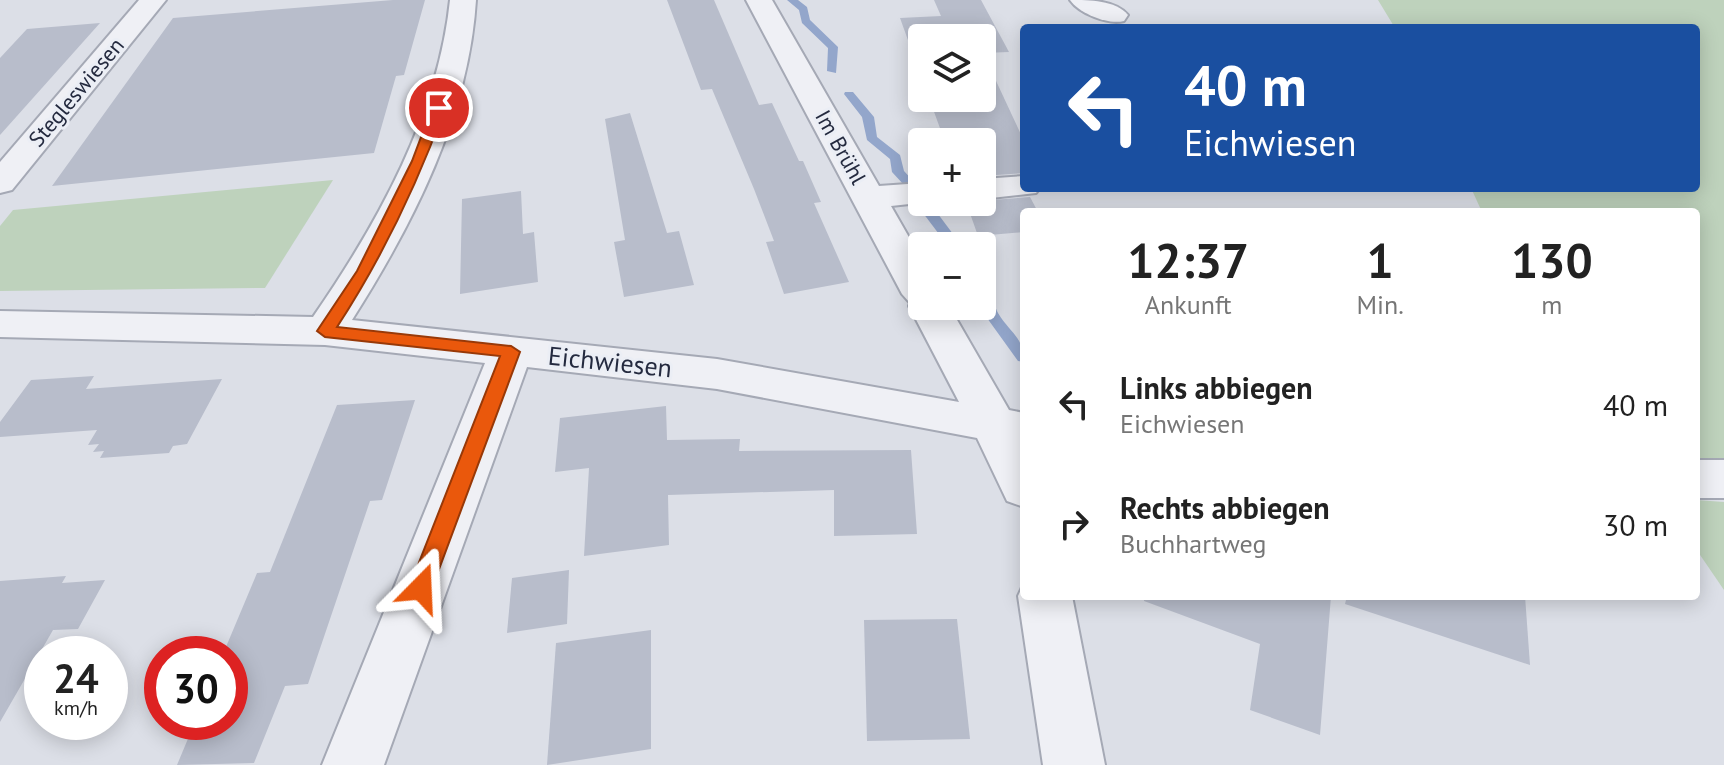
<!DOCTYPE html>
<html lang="de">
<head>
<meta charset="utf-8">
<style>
  body { margin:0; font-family:"PT Sans",sans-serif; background:#f2f2f2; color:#222; height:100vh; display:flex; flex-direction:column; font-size:30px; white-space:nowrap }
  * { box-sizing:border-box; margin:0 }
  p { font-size:26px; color:#767676 }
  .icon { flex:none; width:44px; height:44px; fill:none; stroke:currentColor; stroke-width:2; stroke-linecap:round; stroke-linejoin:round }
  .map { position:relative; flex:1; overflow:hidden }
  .panel { position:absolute; left:1020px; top:208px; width:680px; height:392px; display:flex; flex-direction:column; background:#fff; border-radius:8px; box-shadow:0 4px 20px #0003 }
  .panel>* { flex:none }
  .hud { position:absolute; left:1020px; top:24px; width:680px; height:168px; border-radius:8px; box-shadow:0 4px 20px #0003; background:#1a4fa0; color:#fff; overflow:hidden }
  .fabs { position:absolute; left:908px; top:24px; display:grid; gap:16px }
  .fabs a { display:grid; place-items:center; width:88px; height:88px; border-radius:8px; background:#fff; box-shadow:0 4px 20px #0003; font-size:40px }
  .speed { position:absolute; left:24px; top:636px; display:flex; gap:16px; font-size:40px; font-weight:700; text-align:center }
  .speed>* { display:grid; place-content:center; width:104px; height:104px; border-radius:50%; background:#fff; box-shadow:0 4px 20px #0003; line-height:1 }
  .speed small { font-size:20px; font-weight:400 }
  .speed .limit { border:12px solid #d22; background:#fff; color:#111 }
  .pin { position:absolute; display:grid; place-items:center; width:68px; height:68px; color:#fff; margin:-34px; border:4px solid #fff; border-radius:50%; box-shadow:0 2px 8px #0007 }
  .me { position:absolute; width:88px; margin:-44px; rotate:21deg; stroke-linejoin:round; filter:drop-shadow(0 0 6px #0008) }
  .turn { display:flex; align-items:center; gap:28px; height:168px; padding:0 32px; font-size:36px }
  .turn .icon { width:104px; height:104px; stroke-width:2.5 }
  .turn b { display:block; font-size:56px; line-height:68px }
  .eta { display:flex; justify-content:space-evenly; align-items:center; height:136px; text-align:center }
  .eta b { font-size:48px; font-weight:700; line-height:56px }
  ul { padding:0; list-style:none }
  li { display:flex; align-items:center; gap:24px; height:120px; padding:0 32px }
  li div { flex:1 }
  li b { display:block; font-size:30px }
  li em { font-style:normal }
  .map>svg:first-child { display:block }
  .green { fill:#bed2bc }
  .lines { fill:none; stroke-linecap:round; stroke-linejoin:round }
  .stream { fill:#93a6cb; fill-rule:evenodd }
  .building { fill:#b8bdcb }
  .street-casing { stroke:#a5a9b5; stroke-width:4 }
  .street { fill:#eff0f5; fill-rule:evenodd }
  .route { fill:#ea580c; stroke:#983908; stroke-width:2 }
  .labels { text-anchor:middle; stroke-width:6; stroke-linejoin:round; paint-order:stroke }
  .far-street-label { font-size:22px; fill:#242a3f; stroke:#ebeef5 }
  .street-label { font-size:26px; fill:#242a3f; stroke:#ebeef5 }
</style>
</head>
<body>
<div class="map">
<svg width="1724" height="765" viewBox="0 0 1724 765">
  <rect width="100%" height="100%" fill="#dcdfe7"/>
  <g class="green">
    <polygon points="1378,0 1724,0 1724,465 1696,465 1696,212 1482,212 1471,188 1696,188 1696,28 1395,28"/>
    <polygon points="333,180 265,288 0,291 0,226 13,210"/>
    <polygon points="1696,500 1724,502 1724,590 1696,549"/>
  </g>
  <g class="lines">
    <g class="stream">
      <polygon points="787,0 798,0 807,7 810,20 838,47 836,73 827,71 828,48 802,23 799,10"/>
      <polygon points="845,92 853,92 874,117 877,137 900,155 904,171 914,182 912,185 904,185 892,172 890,159 867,140 862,117 844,94"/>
      <polygon points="930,209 935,210 962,246 948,246 923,213"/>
      <path d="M982,282C999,288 991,300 998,313C1010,333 1024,337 1024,362L1018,361L982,311Z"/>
    </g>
  </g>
  <g class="building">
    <polygon points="393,0 425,0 404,75 396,76 374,153 52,186 173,18"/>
    <polygon points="667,0 714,0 759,105 772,103 799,161 803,161 821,202 814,203 849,282 784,294 766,242 774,241 754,189 712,89 701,90"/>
    <polygon points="934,0 981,0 1009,52 983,53 1024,141 1024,173 982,176 982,142 945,142 929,98 982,98 982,38 922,38 922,79 900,18 941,16"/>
    <polygon points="100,23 0,135 0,58 27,29"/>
    <polygon points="630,113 667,233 679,231 694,285 624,297 614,242 625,240 605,119"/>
    <polygon points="521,191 523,234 534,232 538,282 460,294 462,199"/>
    <polygon points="1030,197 1038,212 1024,212 1024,232 978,236 966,202"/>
    <polygon points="94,376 86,389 222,379 187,444 173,446 169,453 100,458 104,451 93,452 99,444 88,445 97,430 0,437 0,422 31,380"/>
    <polygon points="415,400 382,500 370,501 308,684 285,686 254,763 177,765 195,722 230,722 230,654 223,654 257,573 270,572 337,405"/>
    <polygon points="666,406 667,440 740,439 739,451 911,450 917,534 834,536 834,490 668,495 669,545 584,556 589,468 555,472 560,418"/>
    <polygon points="569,570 567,624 507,633 512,578"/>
    <polygon points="66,576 62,583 105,580 78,629 53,630 0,722 0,581"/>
    <polygon points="1144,596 1331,596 1320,735 1250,710 1260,644 1144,601"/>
    <polygon points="1347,596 1525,596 1530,665 1345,604"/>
    <polygon points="957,619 970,739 867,741 864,620"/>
    <polygon points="651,630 651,749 547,765 556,643"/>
  </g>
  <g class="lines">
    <g class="street-casing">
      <g id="street">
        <polygon points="139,0 166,0 12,190 0,193 0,162"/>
        <path d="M450,0H476C469,115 413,224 352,320L717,359L959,402L909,306L910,303L902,294L746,0H772L879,186L922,183V202H928L891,206L922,260V306H949L1009,410L1024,413V507L1007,501L977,438L717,389L527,367L384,765H322L485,363L325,345L0,337V311L313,317C378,223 438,115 450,0Z"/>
        <path d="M1070,0C1090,0 1115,0 1128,15L1124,21C1108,25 1080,14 1070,0Z"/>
        <polygon points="1024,176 1024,188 1040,188 1036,193 982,199 982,179"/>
        <rect x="1696" y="460" width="28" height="38"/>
        <polygon points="1024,583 1024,596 1072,596 1105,765 1043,765 1018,596"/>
      </g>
    </g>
    <use href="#street" class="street"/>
  </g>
  <path class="route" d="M439,104L445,108C417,185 382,258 337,327L511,346L520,352L432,588L428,594L421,597L413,594L409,588L500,356L325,337L317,331L357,271L412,161L432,108Z"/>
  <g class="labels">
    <g class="far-street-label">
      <text transform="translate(76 92) rotate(-50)" y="8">Stegleswiesen</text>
      <text transform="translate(841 147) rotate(61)" y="8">Im Brühl</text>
    </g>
    <g class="street-label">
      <text transform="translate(610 362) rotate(6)" y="9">Eichwiesen</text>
    </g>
  </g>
</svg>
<div class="fabs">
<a><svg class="icon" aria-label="layers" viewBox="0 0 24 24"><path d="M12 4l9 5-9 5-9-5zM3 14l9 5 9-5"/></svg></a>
<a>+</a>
<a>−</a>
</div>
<div class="speed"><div>24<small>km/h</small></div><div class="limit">30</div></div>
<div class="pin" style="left:439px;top:108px;background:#d93025"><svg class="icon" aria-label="arrive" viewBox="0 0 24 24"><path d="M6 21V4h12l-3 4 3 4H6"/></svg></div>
<svg class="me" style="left:421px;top:588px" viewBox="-20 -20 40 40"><path d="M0-17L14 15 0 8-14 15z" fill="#ea580c" stroke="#fff" stroke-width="4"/></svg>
<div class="hud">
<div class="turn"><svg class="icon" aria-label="left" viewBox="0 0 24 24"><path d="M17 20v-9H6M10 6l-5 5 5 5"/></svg><div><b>40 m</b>Eichwiesen</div></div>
</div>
<section class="panel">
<div class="eta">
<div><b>12:37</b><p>Ankunft</p></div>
<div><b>1</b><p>Min.</p></div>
<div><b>130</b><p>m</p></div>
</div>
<ul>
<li><svg class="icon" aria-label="left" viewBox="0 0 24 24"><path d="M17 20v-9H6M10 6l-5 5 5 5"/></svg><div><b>Links abbiegen</b><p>Eichwiesen</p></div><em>40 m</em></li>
<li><svg class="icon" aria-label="right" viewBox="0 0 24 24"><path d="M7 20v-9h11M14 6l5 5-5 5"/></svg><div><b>Rechts abbiegen</b><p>Buchhartweg</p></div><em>30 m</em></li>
</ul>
</section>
</div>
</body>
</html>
